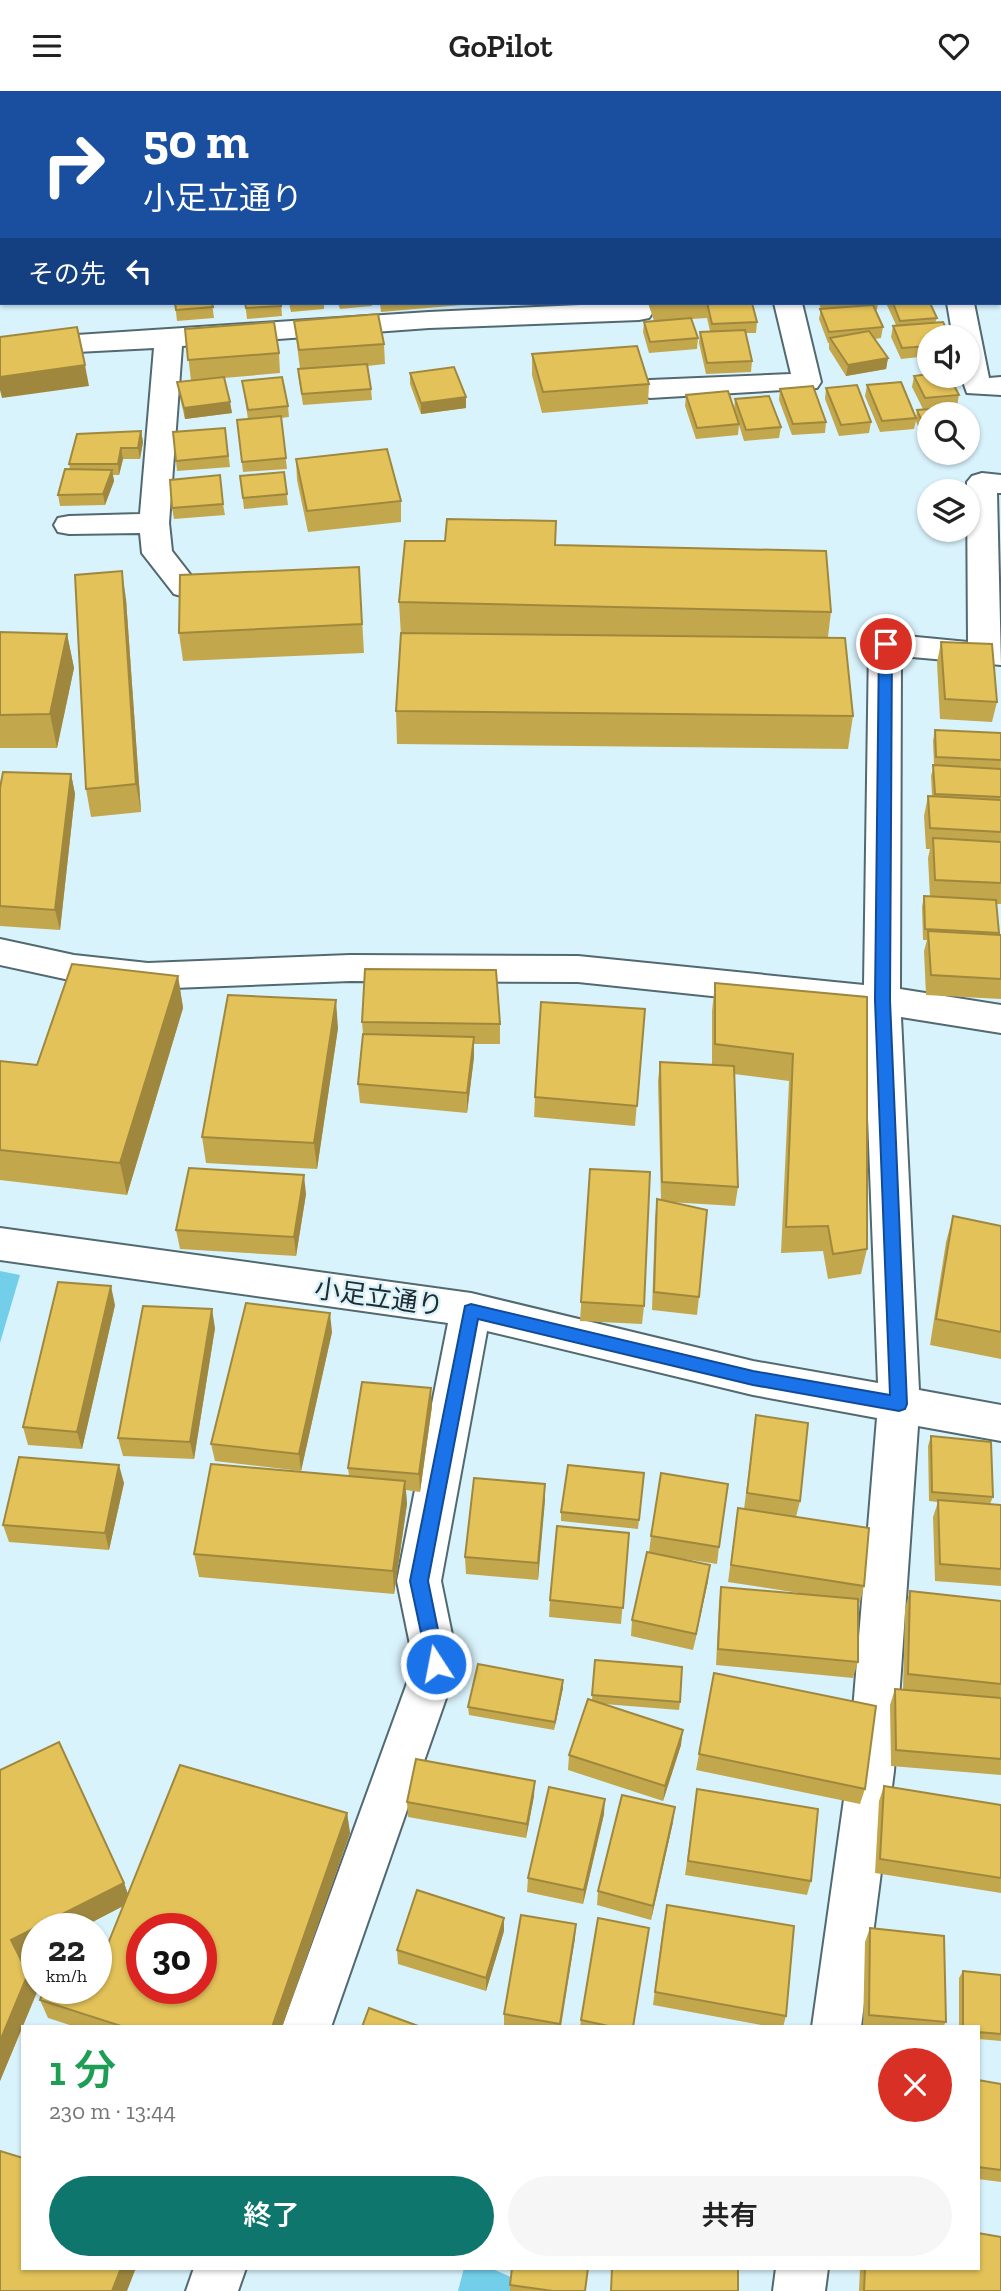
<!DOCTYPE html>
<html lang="ja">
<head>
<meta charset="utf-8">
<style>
  body { margin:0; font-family:"Zilla Slab","Noto Sans JP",serif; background:#f6f6f6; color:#222; height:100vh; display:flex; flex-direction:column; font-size:26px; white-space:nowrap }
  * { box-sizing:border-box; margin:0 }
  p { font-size:23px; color:#767676 }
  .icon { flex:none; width:38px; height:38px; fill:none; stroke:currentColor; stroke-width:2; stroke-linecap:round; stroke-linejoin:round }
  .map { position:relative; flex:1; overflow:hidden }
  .drawer { position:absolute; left:21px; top:1934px; width:959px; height:245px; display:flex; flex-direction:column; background:#fff; border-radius:0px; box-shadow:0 2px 5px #0004 }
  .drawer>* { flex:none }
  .hud { position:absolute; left:0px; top:0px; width:1001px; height:214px; box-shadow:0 2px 5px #0004; background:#1a4fa0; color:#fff; overflow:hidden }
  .buttons { position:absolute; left:917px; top:234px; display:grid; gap:14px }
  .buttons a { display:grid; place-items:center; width:63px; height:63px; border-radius:50%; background:#fff; box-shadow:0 2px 5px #0004; font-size:35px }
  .speed { position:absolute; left:21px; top:1822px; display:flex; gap:14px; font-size:35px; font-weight:700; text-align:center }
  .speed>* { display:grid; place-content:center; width:91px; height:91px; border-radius:50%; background:#fff; box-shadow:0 2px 5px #0004; line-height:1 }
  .speed small { font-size:18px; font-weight:400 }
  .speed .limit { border:10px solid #d22; background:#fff; color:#111 }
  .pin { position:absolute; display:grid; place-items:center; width:60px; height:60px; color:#fff; margin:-30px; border:4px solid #fff; border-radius:50%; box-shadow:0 2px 7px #0007 }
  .me { position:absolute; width:77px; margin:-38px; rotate:349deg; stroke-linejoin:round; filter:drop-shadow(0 0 5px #0008) }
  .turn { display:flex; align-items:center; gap:24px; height:147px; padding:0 28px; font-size:32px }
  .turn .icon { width:91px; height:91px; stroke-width:2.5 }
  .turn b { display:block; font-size:49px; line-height:60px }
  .then { display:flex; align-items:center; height:66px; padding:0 28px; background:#0003; gap:14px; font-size:26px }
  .round { display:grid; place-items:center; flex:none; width:74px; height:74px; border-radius:37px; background:#f6f6f6 }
  .head { display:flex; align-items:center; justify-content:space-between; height:119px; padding:0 28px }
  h1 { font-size:42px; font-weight:600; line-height:52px; color:#1e9e55 }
  .action { display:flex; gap:14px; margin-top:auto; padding:14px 28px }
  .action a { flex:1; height:80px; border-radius:42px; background:#0f766e; color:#fff; font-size:28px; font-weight:600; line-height:80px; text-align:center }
  .action a+a { background:#f6f6f6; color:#222 }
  header { display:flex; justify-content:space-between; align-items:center; height:91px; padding:0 28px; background:#fff; font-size:32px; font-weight:600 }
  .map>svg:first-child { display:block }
  .green { fill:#73ceea }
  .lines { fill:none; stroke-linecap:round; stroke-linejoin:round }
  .river { fill:#3aa4c1; fill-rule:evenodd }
  .minor-casing { stroke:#526970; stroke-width:4 }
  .minor { fill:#fff; fill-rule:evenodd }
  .wall { fill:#c3a74d }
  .shaded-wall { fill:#9f883e }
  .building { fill:#e3c259; stroke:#9f883e; stroke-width:2; fill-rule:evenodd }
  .route { fill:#1a73e8; stroke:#114b97; stroke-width:2 }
  .labels { text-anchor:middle; stroke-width:5; stroke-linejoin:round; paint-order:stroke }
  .street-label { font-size:26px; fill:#222c2f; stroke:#d9f3fc }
</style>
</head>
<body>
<header><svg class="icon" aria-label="menu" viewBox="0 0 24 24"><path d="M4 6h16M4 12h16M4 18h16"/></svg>GoPilot<svg class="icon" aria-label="heart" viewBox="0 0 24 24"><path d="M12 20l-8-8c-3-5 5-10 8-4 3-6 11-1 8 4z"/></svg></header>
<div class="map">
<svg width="1001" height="2200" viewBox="0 0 1001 2200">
  <rect width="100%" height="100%" fill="#d9f3fc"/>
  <g class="green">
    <polygon points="0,1180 20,1184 0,1252"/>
    <polygon points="464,2177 490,2177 544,2200 458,2200"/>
  </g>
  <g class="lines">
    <polygon class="river" points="0,0 30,0 31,2 2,2 0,23"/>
    <g class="minor-casing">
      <g id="minor">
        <rect x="0" y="56" width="2" height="16"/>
        <polygon points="624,212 650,212 653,221 649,227 639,229 429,237 182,255 169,432 172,460 200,496 196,503 185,506 174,503 142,462 140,442 69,443 58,441 54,434 58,427 69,425 140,423 154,257 0,265 0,249 429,221"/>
        <polygon points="774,212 802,212 821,291 817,297 650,307 640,304 636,298 640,292 650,289 791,283"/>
        <polygon points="947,212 974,212 989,287 1001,286 1001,304 967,302 961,285 968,285 968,247 953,247"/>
        <polygon points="982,382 1001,384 1001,402 997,402 1001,574 901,565 900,898 1001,914 1001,942 901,926 919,1299 1001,1314 1001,1350 918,1335 894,1680 861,1936 812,1936 848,1680 877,1327 753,1304 487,1240 441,1490 458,1573 331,1936 282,1936 414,1573 397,1490 448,1232 0,1169 0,1137 471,1202 753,1270 878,1292 864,921 578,891 350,890 148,898 74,890 0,874 0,848 74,864 148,872 350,864 578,865 864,894 869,553 874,546 885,543 968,551 967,391 972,385"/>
        <polygon points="194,2177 246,2177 238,2200 186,2200"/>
        <polygon points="776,2177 828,2177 825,2200 773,2200"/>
      </g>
    </g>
    <use href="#minor" class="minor"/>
  </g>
  <g class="wall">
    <polygon points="1001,0 1001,56 999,56 999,2"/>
    <polygon points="999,76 1000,89 1001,89 1001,146 999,146"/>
    <polygon points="0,117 2,117 2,212 83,212 83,214 0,214"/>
    <rect x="999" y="151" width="2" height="53"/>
    <polygon points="175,212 212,212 214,227 177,230"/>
    <polygon points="245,212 281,212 282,225 247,228"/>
    <polygon points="289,212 324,212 324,218 291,221"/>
    <polygon points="338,212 371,212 372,215 340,218"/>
    <polygon points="380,212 473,212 473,213 381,221"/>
    <polygon points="648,212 753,212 752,212 757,231 756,242 745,242 752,270 751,281 706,283 699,252 700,241 710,240 707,227 692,228 698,247 697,258 649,262 643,241 644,231 654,230"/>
    <polygon points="819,212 878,212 877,219 875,219 883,236 881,247 875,248 888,267 886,278 846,285 829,258 829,252 828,252 819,228 821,218"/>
    <polygon points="886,212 930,212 937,227 929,247 929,265 901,268 891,246 893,235 896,234"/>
    <polygon points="294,230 384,253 385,273 367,275 371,298 372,309 303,314 299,289 298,278 300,278"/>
    <polygon points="185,238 279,262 280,282 224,287 232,322 185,328 179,302 177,291 191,290"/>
    <polygon points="532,263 649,293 648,313 542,322 532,284"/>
    <polygon points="410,282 466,306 466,317 421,323 410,293"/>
    <polygon points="914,285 959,304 957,315 923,318 912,296"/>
    <polygon points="242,290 288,315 289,326 281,327 287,378 243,381 237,329 248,328"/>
    <polygon points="867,294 916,327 917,319 929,324 929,344 921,344 916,330 914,338 880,341 865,305"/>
    <polygon points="826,297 871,331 869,342 839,345 825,308"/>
    <polygon points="780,298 826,331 825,342 792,344 779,309"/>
    <polygon points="686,304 734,319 735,308 781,336 779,347 744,350 739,334 738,344 696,348 685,315"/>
    <polygon points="225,337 230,376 177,380 176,370"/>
    <polygon points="141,340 143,351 140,368 123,368 119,384 113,384 114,390 105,414 60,415 58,404 70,378 69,373"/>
    <polygon points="296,368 401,410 401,431 308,441 297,389"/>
    <polygon points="284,381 288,414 244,418 240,385"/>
    <polygon points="223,413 225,424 174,428 172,417"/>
    <polygon points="555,454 831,521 828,546 853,625 848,658 397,653 396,620 401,545 399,511"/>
    <polygon points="359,476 364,562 183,570 179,542"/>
    <polygon points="126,508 141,721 91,726 86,698"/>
    <polygon points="0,541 67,543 74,577 57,657 0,657"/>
    <polygon points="941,551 997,611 992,631 940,628 937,572"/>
    <polygon points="935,639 1001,642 1001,813 996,813 998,844 1001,844 1001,908 926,904 924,860 927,849 923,849 922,816 924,805 930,806 928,767 930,758 926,758 924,725 928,705 932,705 931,685 934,674 933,650"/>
    <polygon points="71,683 75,703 60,839 0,835 0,697"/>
    <polygon points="178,885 183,917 127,1104 0,1089 0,970 37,974"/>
    <polygon points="715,892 867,906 867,1158 861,1183 828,1188 823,1160 781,1162 789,990 734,983 738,1096 735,1115 669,1111 699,1206 697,1224 652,1219 655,1127 657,1108 661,1109 658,990 660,971 712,974 712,920"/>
    <polygon points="645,918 635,1035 534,1026 535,1006"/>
    <polygon points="362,931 500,933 500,953 474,953 474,966 467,1022 360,1012 358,993 363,943"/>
    <polygon points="338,937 317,1078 206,1072 202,1046"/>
    <polygon points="590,1078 644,1215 642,1233 580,1230"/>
    <polygon points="306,1103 296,1165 180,1158 176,1139"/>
    <polygon points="953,1125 1001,1135 1001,1268 930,1254 946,1151"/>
    <polygon points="115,1214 82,1358 28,1354 23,1336"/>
    <polygon points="215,1237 194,1368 123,1365 118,1347"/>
    <polygon points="332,1241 301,1380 215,1370 211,1353"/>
    <polygon points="432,1315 420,1401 406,1399 407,1413 394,1503 199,1486 194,1463 349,1385 348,1377"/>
    <polygon points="756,1324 800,1410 796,1426 864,1495 860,1512 858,1511 858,1571 853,1587 716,1574 719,1512 721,1496 812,1504 728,1491 738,1417 744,1418"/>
    <polygon points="931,1345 993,1406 990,1413 1001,1414 1001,1495 935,1490 933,1426 938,1411 929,1410 928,1355"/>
    <polygon points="644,1382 638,1438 561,1430 561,1421"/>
    <polygon points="124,1392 109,1459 9,1451 3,1434"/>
    <polygon points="545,1393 538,1489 466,1483 465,1466"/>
    <polygon points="629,1442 621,1533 549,1526 550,1509"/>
    <polygon points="651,1445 719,1456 717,1473 678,1467 708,1490 693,1559 631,1545 632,1529 649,1461"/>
    <polygon points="910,1500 1001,1510 1001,1684 891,1675 890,1614 895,1598 903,1599 905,1517"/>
    <polygon points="595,1569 680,1611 679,1619 604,1613 681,1654 663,1710 568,1679 569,1664 592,1609"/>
    <polygon points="714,1582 865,1698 860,1713 696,1679"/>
    <polygon points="563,1589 563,1597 554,1639 469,1624 468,1616"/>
    <polygon points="0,1679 124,1792 128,1804 347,1722 350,1742 282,1936 76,1936 48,1927 40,1909 105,1860 123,1815 79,1838 37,1838 37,1859 20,1868 37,1901 0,1990"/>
    <polygon points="884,1695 1001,1714 1001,1802 875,1782 879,1710"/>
    <polygon points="697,1698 811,1790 807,1804 685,1784"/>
    <polygon points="534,1705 526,1747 408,1726 407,1711"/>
    <polygon points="604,1723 583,1813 527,1801 528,1787"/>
    <polygon points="673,1731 651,1829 597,1814 598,1800"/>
    <polygon points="664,1828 786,1925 783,1936 772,1936 653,1914"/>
    <polygon points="870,1837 946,1931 943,1936 863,1936 865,1851"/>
    <polygon points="504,1840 486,1900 398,1873 397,1859"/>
    <polygon points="575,1847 561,1936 504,1936 504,1923"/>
    <polygon points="963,1880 1001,1884 1001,1950 978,1948 978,1936 959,1936 959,1887"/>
    <polygon points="581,1929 633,1936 580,1936"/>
    <polygon points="978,1989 1001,1993 1001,2091 978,2088"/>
    <polygon points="860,2177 978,2177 1001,2200 859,2200"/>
    <polygon points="510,2194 585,2200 510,2200"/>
  </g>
  <g class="shaded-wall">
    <polygon points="2,88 2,109 0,110 0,89"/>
    <polygon points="888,267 886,278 846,285 848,274"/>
    <polygon points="85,274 89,295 2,307 0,299 0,286"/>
    <polygon points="466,306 466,317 421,323 421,312"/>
    <polygon points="230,311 232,322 185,328 184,317"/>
    <polygon points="141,340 143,351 140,368 138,357"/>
    <polygon points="121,357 123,368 119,384 118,373"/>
    <polygon points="112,379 114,390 105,414 103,403"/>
    <polygon points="122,480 126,508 141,721 136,693"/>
    <polygon points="67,543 74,577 57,657 50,623"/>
    <polygon points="71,683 75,703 60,839 55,819"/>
    <polygon points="178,885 183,917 127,1104 120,1072"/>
    <polygon points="336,909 338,937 317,1078 314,1052"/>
    <polygon points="474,946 474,966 467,1022 467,1002"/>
    <polygon points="304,1084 306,1103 296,1165 294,1146"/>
    <polygon points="111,1195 115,1214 82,1358 77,1341"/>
    <polygon points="212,1218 215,1237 194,1368 190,1351"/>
    <polygon points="330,1222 332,1241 301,1380 299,1363"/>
    <polygon points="431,1297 432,1315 420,1401 419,1383"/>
    <polygon points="119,1374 124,1392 109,1459 105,1442"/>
    <polygon points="405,1390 407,1413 394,1503 393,1480"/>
    <polygon points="545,1393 545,1410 538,1489 538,1472"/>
    <polygon points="710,1474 708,1490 693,1559 696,1543"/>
    <polygon points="563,1589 563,1597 554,1639 555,1631"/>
    <polygon points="683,1639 681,1654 663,1710 665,1695"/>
    <polygon points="535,1690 534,1705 526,1747 527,1733"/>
    <polygon points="605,1708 604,1723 583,1813 584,1799"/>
    <polygon points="675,1716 673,1731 651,1829 653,1815"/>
    <polygon points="347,1722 350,1742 282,1936 272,1936"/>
    <polygon points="124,1792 131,1811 79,1838 37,1838 37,1859 20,1868 11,1849"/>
    <polygon points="504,1827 504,1840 486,1900 486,1887"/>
    <polygon points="576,1833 575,1847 560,1936"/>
    <polygon points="28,1883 37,1901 0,1990 0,1950"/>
    <polygon points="121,2177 136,2177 127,2200 112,2200"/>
  </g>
  <g class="building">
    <polygon points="1001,0 1001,11 999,11 999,2 995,2"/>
    <rect x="999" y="11" width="2" height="24"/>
    <polygon points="0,75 2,76 2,88 0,89"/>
    <polygon points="999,76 1000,89 1001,89 1001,103 999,103"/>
    <rect x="999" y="111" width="2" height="24"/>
    <rect x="0" y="117" width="2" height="69"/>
    <rect x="999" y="151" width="2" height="33"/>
    <polygon points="175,212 212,212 213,216 176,219"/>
    <polygon points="245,212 281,212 281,215 246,217"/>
    <polygon points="708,212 752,212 757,231 712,233 708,216"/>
    <polygon points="893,212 930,212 937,227 900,230"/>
    <polygon points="873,214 883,236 829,241 820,218"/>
    <polygon points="378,223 384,253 299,259 294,230"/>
    <polygon points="691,227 698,247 650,251 644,231"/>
    <polygon points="274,231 279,262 188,269 185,238"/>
    <polygon points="943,231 951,247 929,247 929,255 902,257 893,235"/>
    <polygon points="77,236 85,274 0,286 0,246"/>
    <polygon points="745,239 752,270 707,272 700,241"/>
    <polygon points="869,240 888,267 848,274 830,247"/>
    <polygon points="637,255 649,293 543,301 532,263"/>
    <polygon points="367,273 371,298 302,303 298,278"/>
    <polygon points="454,276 466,306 421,312 410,282"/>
    <polygon points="929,283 929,285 949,285 959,304 925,307 914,285"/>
    <polygon points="224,286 230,311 184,317 177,291"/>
    <polygon points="282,286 288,315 248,319 242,290"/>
    <polygon points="901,291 916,327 882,330 867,294"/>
    <polygon points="857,294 871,331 841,334 826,297"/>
    <polygon points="813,295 826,331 793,333 780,298"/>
    <polygon points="728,300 739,333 697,337 686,304"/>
    <polygon points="769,305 781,336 746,339 735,308"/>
    <polygon points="959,316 963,324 929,324 929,333 923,333 917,319"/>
    <polygon points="281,325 286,367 242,371 237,329"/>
    <polygon points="225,337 228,365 176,370 173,341"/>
    <polygon points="141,340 138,357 121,357 118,373 69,373 77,343"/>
    <polygon points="387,358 401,410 307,420 296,368"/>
    <polygon points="65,378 112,379 103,403 58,404"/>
    <polygon points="284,381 287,403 243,407 240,385"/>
    <polygon points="220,384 223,413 172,417 170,389"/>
    <polygon points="447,428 556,430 555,454 826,460 831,521 399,511 405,450 445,450"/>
    <polygon points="359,476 362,533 179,542 180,484"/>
    <polygon points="122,480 136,693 86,698 75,484"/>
    <polygon points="0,541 67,543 50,623 0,624"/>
    <polygon points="401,542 845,547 853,625 396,620"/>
    <polygon points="941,551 992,553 997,611 945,608"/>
    <polygon points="935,639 1001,642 1001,669 936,666"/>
    <polygon points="933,674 1001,678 1001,706 935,703"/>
    <polygon points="3,681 71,683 55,819 0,815 0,697"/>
    <polygon points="928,705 1001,709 1001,741 930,737"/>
    <polygon points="933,747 1001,751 1001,792 935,789"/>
    <polygon points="924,805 996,809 999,842 925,838"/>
    <polygon points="928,840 1001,844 1001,888 931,884"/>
    <polygon points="72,873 178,885 120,1072 0,1059 0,970 37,974"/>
    <polygon points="365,878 496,879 500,933 362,931"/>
    <polygon points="715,892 867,906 867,1158 833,1163 828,1135 786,1136 793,963 715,953"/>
    <polygon points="228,904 336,909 314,1052 202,1046"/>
    <polygon points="541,911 645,918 637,1015 535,1006"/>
    <polygon points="363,943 474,946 467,1002 358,993"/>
    <polygon points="660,971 734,975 738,1096 662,1091"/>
    <polygon points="189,1077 304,1084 294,1146 176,1139"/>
    <polygon points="590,1078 650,1081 644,1215 581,1211"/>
    <polygon points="657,1108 707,1119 699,1206 654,1201"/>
    <polygon points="953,1125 1001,1135 1001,1241 936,1228"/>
    <polygon points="58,1191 111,1195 77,1341 23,1336"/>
    <polygon points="246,1212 330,1222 299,1363 211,1353"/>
    <polygon points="143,1215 212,1218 190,1351 118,1347"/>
    <polygon points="362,1291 431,1297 419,1383 348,1377"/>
    <polygon points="756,1324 808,1332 800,1410 747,1402"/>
    <polygon points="931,1345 991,1351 993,1406 932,1401"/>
    <polygon points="19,1366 119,1374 105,1442 3,1434"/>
    <polygon points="211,1373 405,1390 393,1480 194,1463"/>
    <polygon points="568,1374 644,1382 639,1429 561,1421"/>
    <polygon points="661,1382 728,1393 719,1456 651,1445"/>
    <polygon points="474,1387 545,1393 538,1472 465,1466"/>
    <polygon points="938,1409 1001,1414 1001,1478 940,1473"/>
    <polygon points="738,1417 869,1437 864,1495 731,1474"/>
    <polygon points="557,1435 629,1442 623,1517 550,1509"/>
    <polygon points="647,1461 710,1474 696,1543 632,1529"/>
    <polygon points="721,1496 858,1508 858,1571 718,1558"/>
    <polygon points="910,1500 1001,1510 1001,1593 908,1583"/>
    <polygon points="595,1569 682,1576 680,1611 592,1604"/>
    <polygon points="478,1573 563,1589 555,1631 468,1616"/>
    <polygon points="714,1582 876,1615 865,1698 699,1663"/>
    <polygon points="895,1598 1001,1607 1001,1668 896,1659"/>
    <polygon points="588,1608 683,1639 665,1695 569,1664"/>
    <polygon points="59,1651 124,1792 11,1849 28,1883 0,1950 0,1679"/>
    <polygon points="416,1668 535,1690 527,1733 407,1711"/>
    <path d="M180,1674L347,1722L272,1936H124L40,1909L45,1897H96V1857L105,1860ZM142,1838H201V1897H142Z"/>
    <polygon points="884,1695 1001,1714 1001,1787 880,1768"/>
    <polygon points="549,1696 605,1708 584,1799 528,1787"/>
    <polygon points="697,1698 818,1718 811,1790 688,1770"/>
    <polygon points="622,1704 675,1716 653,1815 598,1800"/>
    <polygon points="417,1799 504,1827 486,1887 397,1859"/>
    <polygon points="667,1814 794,1835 786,1925 655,1901"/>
    <polygon points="521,1824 576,1833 560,1933 504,1923"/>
    <polygon points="598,1827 649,1837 633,1936 613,1936 581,1929"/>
    <polygon points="870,1837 944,1845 946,1931 869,1924"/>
    <polygon points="963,1880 1001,1884 1001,1943 978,1941 978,1936 963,1936"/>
    <polygon points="369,1917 421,1936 362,1936"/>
    <polygon points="978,1989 1001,1993 1001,2079 978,2076"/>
    <polygon points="0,2060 23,2067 23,2177 121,2177 112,2200 0,2200"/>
    <polygon points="978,2142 1001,2146 1001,2200 864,2200 865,2177 978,2177"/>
    <polygon points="512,2177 588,2177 585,2200 553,2200 510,2194"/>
    <polygon points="612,2177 738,2177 738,2200 611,2200"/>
  </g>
  <polygon class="route" points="886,549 892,553 890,909 907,1313 905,1318 899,1320 753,1294 478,1228 428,1490 445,1573 442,1579 436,1582 429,1579 410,1490 465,1215 471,1213 753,1280 890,1304 875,909 879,553"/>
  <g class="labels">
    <g class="street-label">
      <text transform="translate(379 1206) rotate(8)" y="9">小足立通り</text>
    </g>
  </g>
</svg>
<div class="buttons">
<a><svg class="icon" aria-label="sound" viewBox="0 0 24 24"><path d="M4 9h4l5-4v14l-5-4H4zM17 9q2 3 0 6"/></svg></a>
<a><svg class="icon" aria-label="search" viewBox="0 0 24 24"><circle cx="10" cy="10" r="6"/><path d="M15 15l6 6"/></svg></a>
<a><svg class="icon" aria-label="layers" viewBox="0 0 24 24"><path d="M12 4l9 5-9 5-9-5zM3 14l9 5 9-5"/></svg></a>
</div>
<div class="speed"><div>22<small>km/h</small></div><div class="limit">30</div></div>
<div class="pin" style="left:886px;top:553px;background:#d93025"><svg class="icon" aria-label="arrive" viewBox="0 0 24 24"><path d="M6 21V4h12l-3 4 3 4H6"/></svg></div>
<svg class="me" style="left:436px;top:1573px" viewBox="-20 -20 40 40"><circle r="17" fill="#1a73e8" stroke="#fff" stroke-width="3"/><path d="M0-11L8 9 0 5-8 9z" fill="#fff"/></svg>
<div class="hud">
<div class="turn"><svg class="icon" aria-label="right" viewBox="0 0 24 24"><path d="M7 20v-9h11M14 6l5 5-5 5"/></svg><div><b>50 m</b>小足立通り</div></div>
<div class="then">その先<svg class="icon" aria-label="left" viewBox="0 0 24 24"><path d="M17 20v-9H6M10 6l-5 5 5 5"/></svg></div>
</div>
<section class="drawer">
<div class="head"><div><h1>1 分</h1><p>230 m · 13:44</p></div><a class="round" style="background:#d93025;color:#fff"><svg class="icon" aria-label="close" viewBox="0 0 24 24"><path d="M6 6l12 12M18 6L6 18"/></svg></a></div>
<div class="action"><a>終了</a><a>共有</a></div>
</section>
</div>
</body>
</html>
